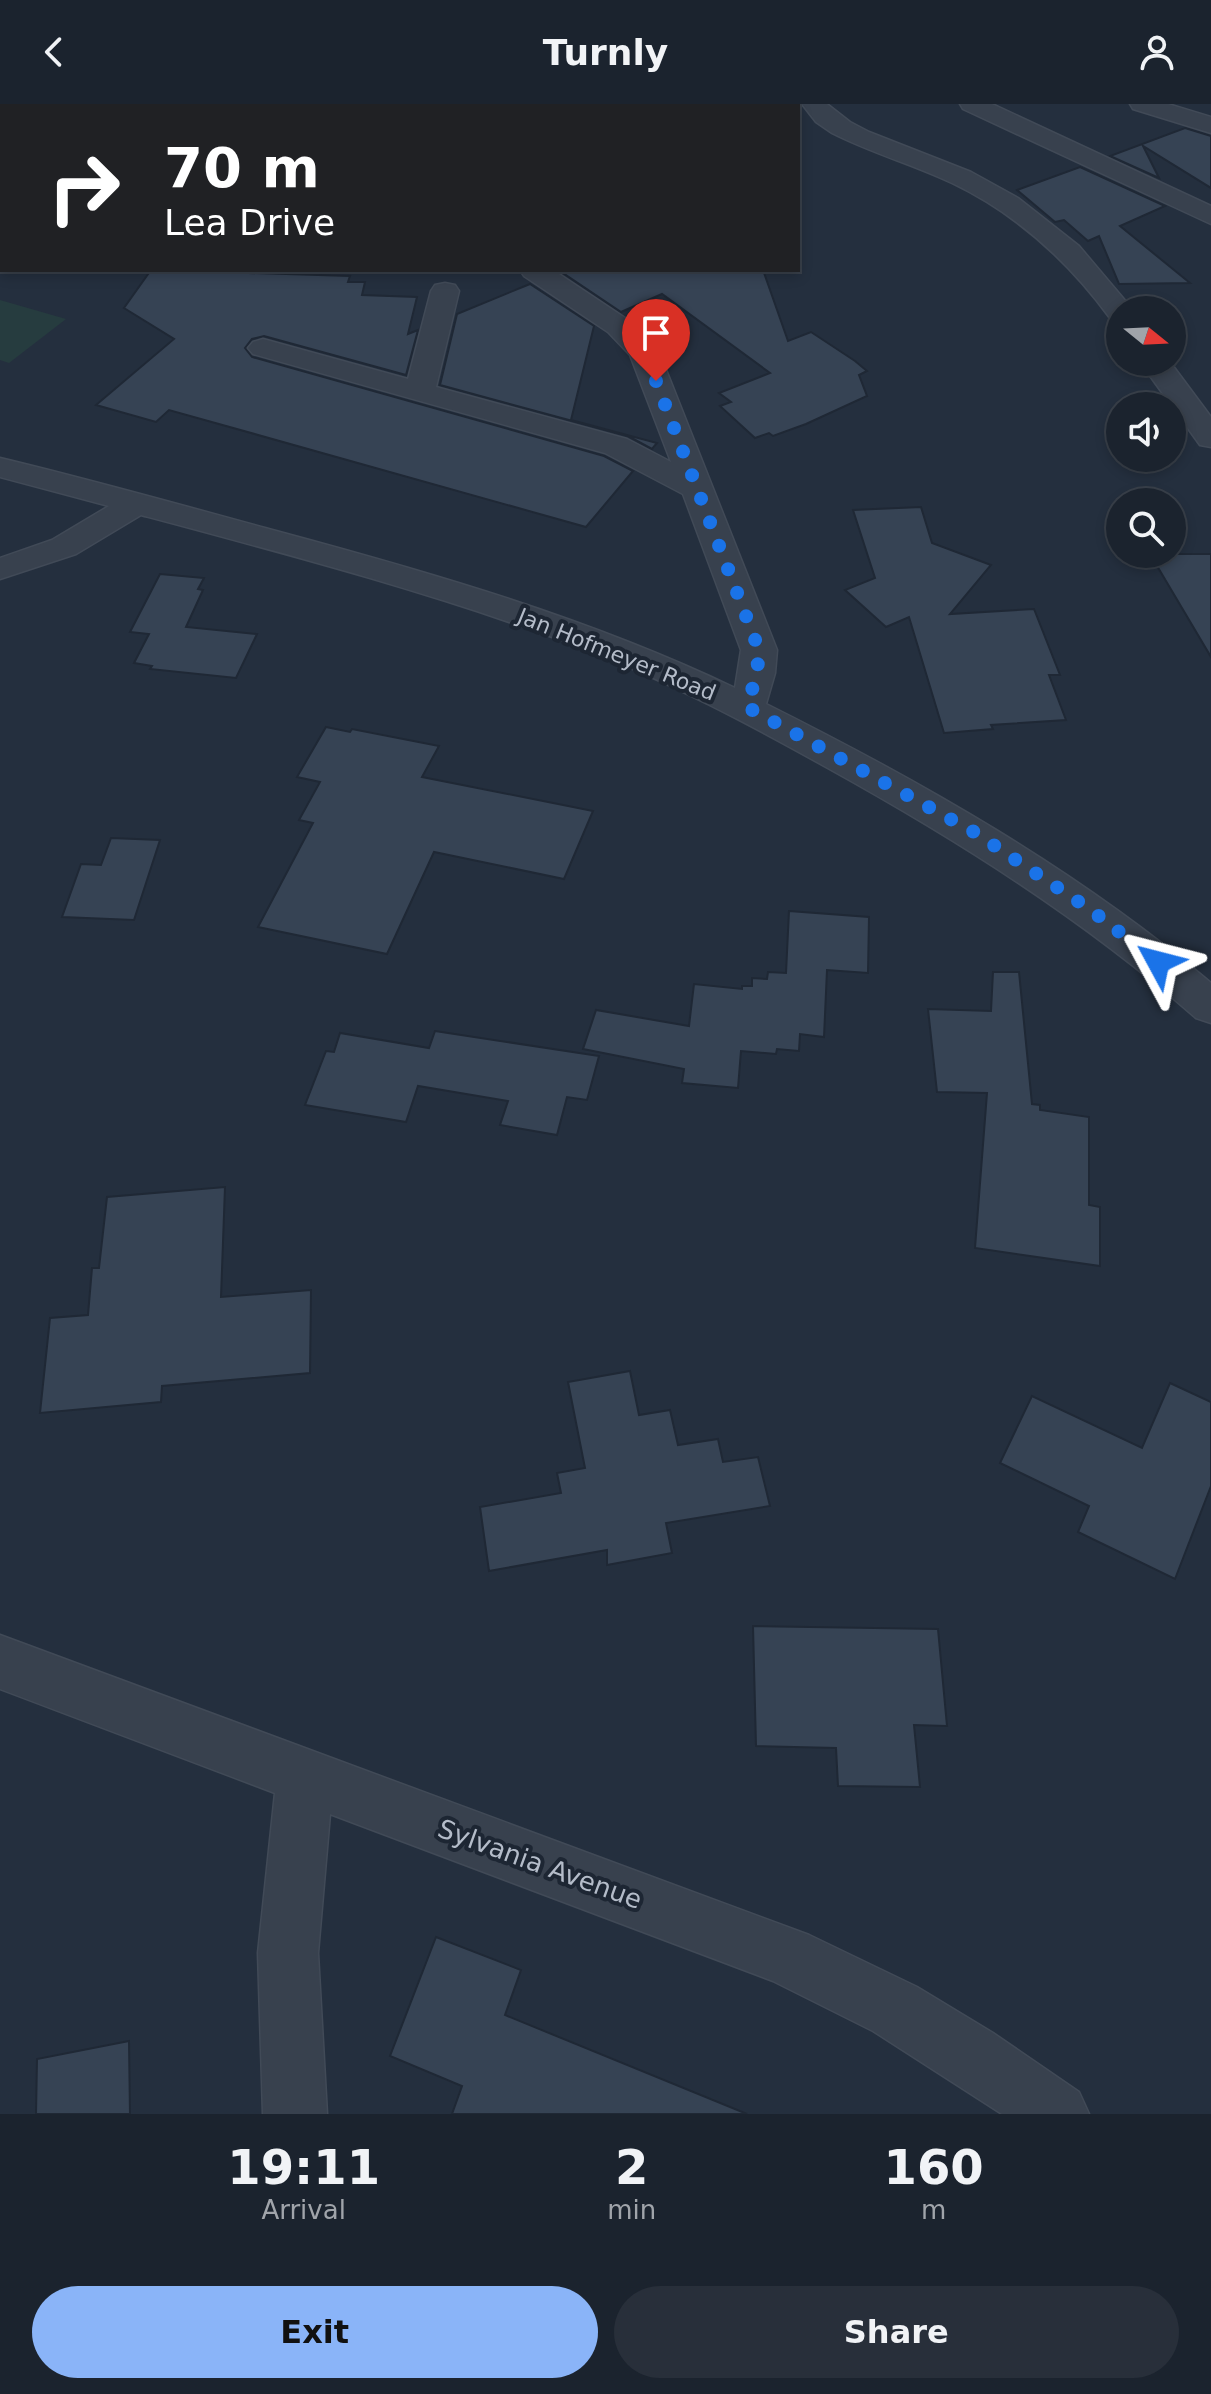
<!DOCTYPE html>
<html lang="en">
<head>
<meta charset="utf-8">
<style>
  body { margin:0; font-family:"DejaVu Sans",sans-serif; background:#282f3a; color:#f1f3f6; height:100vh; display:flex; flex-direction:column; font-size:30px; white-space:nowrap }
  * { box-sizing:border-box; margin:0 }
  p { font-size:26px; color:#a0a4aa }
  .icon { flex:none; width:44px; height:44px; fill:none; stroke:currentColor; stroke-width:2; stroke-linecap:round; stroke-linejoin:round }
  .map { position:relative; height:2010px; overflow:hidden }
  .details { display:flex; flex-direction:column; background:#1b232e; flex:1 }
  .details>* { flex:none }
  .guide { position:absolute; left:0px; top:0px; width:800px; height:168px; box-shadow:0 4px 12px #0003,0 0 0 2px #39404a; background:#202124; color:#fff; overflow:hidden }
  .needle { width:52px; rotate:108deg }
  .tools { position:absolute; left:1106px; top:192px; display:grid; gap:16px }
  .tools a { display:grid; place-items:center; width:80px; height:80px; border-radius:50%; background:#1b232e; box-shadow:0 4px 12px #0003,0 0 0 2px #39404a; font-size:40px }
  .pin { position:absolute; display:grid; place-items:center; width:68px; height:68px; color:#fff; margin:-82px -34px; border-radius:50% 50% 50% 0; rotate:-45deg; box-shadow:0 0 8px #0007 }
  .pin .icon { rotate:45deg }
  .me { position:absolute; width:88px; margin:-44px; rotate:308deg; stroke-linejoin:round; filter:drop-shadow(0 0 6px #0008) }
  .turn { display:flex; align-items:center; gap:28px; height:168px; padding:0 32px; font-size:36px }
  .turn .icon { width:104px; height:104px; stroke-width:2.5 }
  .turn b { display:block; font-size:56px; line-height:68px }
  .eta { display:flex; justify-content:space-evenly; align-items:center; height:136px; text-align:center }
  .eta b { font-size:48px; font-weight:700; line-height:56px }
  .action { display:flex; gap:16px; margin-top:auto; padding:16px 32px }
  .action a { flex:1; height:92px; border-radius:48px; background:#8ab4f8; color:#111; font-size:32px; font-weight:700; line-height:92px; text-align:center }
  .action a+a { background:#282f3a; color:#f1f3f6 }
  header { display:flex; justify-content:space-between; align-items:center; height:104px; padding:0 32px; background:#1b232e; font-size:36px; font-weight:700 }
  .map>svg:first-child { display:block }
  .green { fill:#263c3f }
  .building { fill:#364354; stroke:#1f2835; stroke-width:2 }
  .lines { fill:none; stroke-linecap:round; stroke-linejoin:round }
  .minor-casing { stroke:#414a57; stroke-width:3 }
  .minor { fill:#38414e; fill-rule:evenodd }
  .route { stroke:#1a73e8; stroke-width:14; stroke-dasharray:0 25.2 }
  .labels { text-anchor:middle; stroke-width:8; stroke-linejoin:round; paint-order:stroke }
  .street-label { font-size:22px; fill:#b4bcc9; stroke:#1d2633 }
  .near-street-label { font-size:26px; fill:#b4bcc9; stroke:#1d2633 }
</style>
</head>
<body>
<header><svg class="icon" aria-label="back" viewBox="0 0 24 24"><path d="M15 5l-7 7 7 7"/></svg>Turnly<svg class="icon" aria-label="person" viewBox="0 0 24 24"><circle cx="12" cy="8" r="4"/><path d="M4 21q1-7 8-7t8 7"/></svg></header>
<div class="map">
<svg width="1211" height="2010" viewBox="0 0 1211 2010">
  <rect width="100%" height="100%" fill="#242f3e"/>
  <polygon class="green" points="0,196 66,215 9,259 0,256"/>
  <g class="building">
    <polygon points="1185,24 1211,32 1211,84 1143,42 1159,74 1110,52"/>
    <polygon points="1080,63 1165,102 1120,122 1190,179 1119,180 1099,132 1088,137 1064,116 1055,118 1017,86"/>
    <polygon points="151,166 350,172 348,178 365,178 362,191 417,193 408,230 418,226 406,271 264,232 252,235 245,244 252,253 604,352 633,367 586,423 169,306 156,318 96,301 174,235 124,204"/>
    <polygon points="763,166 788,237 811,228 855,257 867,267 859,271 867,292 806,320 773,332 769,329 755,334 720,302 731,298 719,289 770,269 662,190 621,208 560,167"/>
    <polygon points="530,180 594,222 571,316 657,339 652,345 628,332 440,281 457,210"/>
    <polygon points="921,403 932,439 991,461 950,510 1034,505 1060,571 1049,571 1066,616 991,621 993,625 944,629 909,513 886,523 845,486 875,474 853,406"/>
    <polygon points="1150,450 1211,450 1211,553"/>
    <polygon points="160,470 204,474 198,485 203,486 186,523 257,530 236,574 150,565 152,562 134,559 149,530 130,528"/>
    <polygon points="326,623 350,628 352,625 439,642 422,673 593,707 564,775 434,748 387,850 258,823 313,719 299,716 320,678 297,673"/>
    <polygon points="111,734 160,736 134,816 62,813 81,760 101,761"/>
    <polygon points="789,807 869,813 868,869 827,866 824,933 800,930 799,947 777,945 776,950 741,947 738,984 682,979 684,965 583,945 596,906 689,922 694,880 742,885 742,882 752,882 752,874 767,875 768,868 786,869"/>
    <polygon points="993,868 1019,868 1032,1000 1040,1001 1040,1006 1089,1013 1089,1101 1100,1103 1100,1162 975,1144 987,989 937,988 928,905 991,907"/>
    <polygon points="435,927 599,952 587,996 567,993 557,1031 500,1021 508,997 418,982 406,1018 305,1001 326,947 334,948 340,929 429,944"/>
    <polygon points="225,1083 221,1193 311,1186 310,1269 162,1282 161,1298 40,1309 50,1214 88,1211 92,1164 99,1164 107,1093"/>
    <polygon points="630,1267 639,1311 670,1306 678,1341 718,1335 723,1358 758,1353 770,1402 666,1419 672,1449 607,1461 607,1446 489,1467 480,1403 561,1389 557,1369 585,1364 568,1278"/>
    <polygon points="1170,1279 1211,1298 1211,1382 1175,1475 1078,1428 1089,1402 1000,1359 1032,1292 1142,1344"/>
    <polygon points="753,1522 938,1525 947,1622 914,1621 920,1683 838,1682 836,1644 756,1642"/>
    <polygon points="436,1833 521,1866 505,1911 747,2010 452,2010 462,1982 390,1952"/>
    <polygon points="129,1937 130,2010 36,2010 37,1955"/>
  </g>
  <g class="lines">
    <g class="minor-casing">
      <g id="minor">
        <path d="M802,0H827L850,18L869,28L971,68L1018,94L1079,142L1133,206H1120V217L1110,214C1068,157 1017,110 952,79C912,60 871,49 832,29L816,18Z"/>
        <polygon points="960,0 992,0 1211,102 1211,120 963,5"/>
        <polygon points="1130,0 1168,0 1211,13 1211,29 1133,5"/>
        <rect x="0" y="23" width="2" height="16"/>
        <path d="M520,166H553L628,216L659,248L777,546L775,569L766,600C922,678 1077,766 1211,879V919L1196,914C1083,815 958,736 826,663C749,620 670,578 587,546C442,491 291,451 141,411L76,450L0,475V454L52,436L109,402L0,373V354C92,376 184,402 276,427C432,469 588,514 735,584L741,546L683,390L605,349L253,250L248,244L253,238L263,235L408,275L431,187L435,181L445,179L455,181L459,187L436,283L627,335L671,358L630,251L608,228L524,172Z"/>
        <polygon points="1140,258 1170,258 1211,313 1211,343 1200,341"/>
        <polygon points="0,1531 809,1831 917,1883 993,1929 1079,1988 1089,2010 1002,2010 873,1927 773,1877 330,1710 318,1849 327,2010 263,2010 258,1849 275,1689 0,1585"/>
      </g>
    </g>
    <use href="#minor" class="minor"/>
  </g>
  <g class="lines">
    <polyline class="route" points="656,277 759,546 757,569 747,603 974,728 1091,806 1158,858"/>
  </g>
  <g class="labels">
    <g class="street-label">
      <text transform="translate(617 550) rotate(22)" y="8">Jan Hofmeyer Road</text>
    </g>
    <g class="near-street-label">
      <text transform="translate(540 1760) rotate(20)" y="9">Sylvania Avenue</text>
    </g>
  </g>
</svg>
<div class="tools">
<a><svg class="needle" viewBox="-14 -14 28 28"><path d="M0-13l5 13h-10z" fill="#e53935"/><path d="M0 13l5-13h-10z" fill="#a0a4aa"/></svg></a>
<a><svg class="icon" aria-label="sound" viewBox="0 0 24 24"><path d="M4 9h4l5-4v14l-5-4H4zM17 9q2 3 0 6"/></svg></a>
<a><svg class="icon" aria-label="search" viewBox="0 0 24 24"><circle cx="10" cy="10" r="6"/><path d="M15 15l6 6"/></svg></a>
</div>
<div class="pin" style="left:656px;top:277px;background:#d93025"><svg class="icon" aria-label="arrive" viewBox="0 0 24 24"><path d="M6 21V4h12l-3 4 3 4H6"/></svg></div>
<svg class="me" style="left:1158px;top:858px" viewBox="-20 -20 40 40"><path d="M0-17L14 15 0 8-14 15z" fill="#1a73e8" stroke="#fff" stroke-width="4"/></svg>
<div class="guide">
<div class="turn"><svg class="icon" aria-label="right" viewBox="0 0 24 24"><path d="M7 20v-9h11M14 6l5 5-5 5"/></svg><div><b>70 m</b>Lea Drive</div></div>
</div>
</div>
<section class="details">
<div class="eta">
<div><b>19:11</b><p>Arrival</p></div>
<div><b>2</b><p>min</p></div>
<div><b>160</b><p>m</p></div>
</div>
<div class="action"><a>Exit</a><a>Share</a></div>
</section>
</body>
</html>
